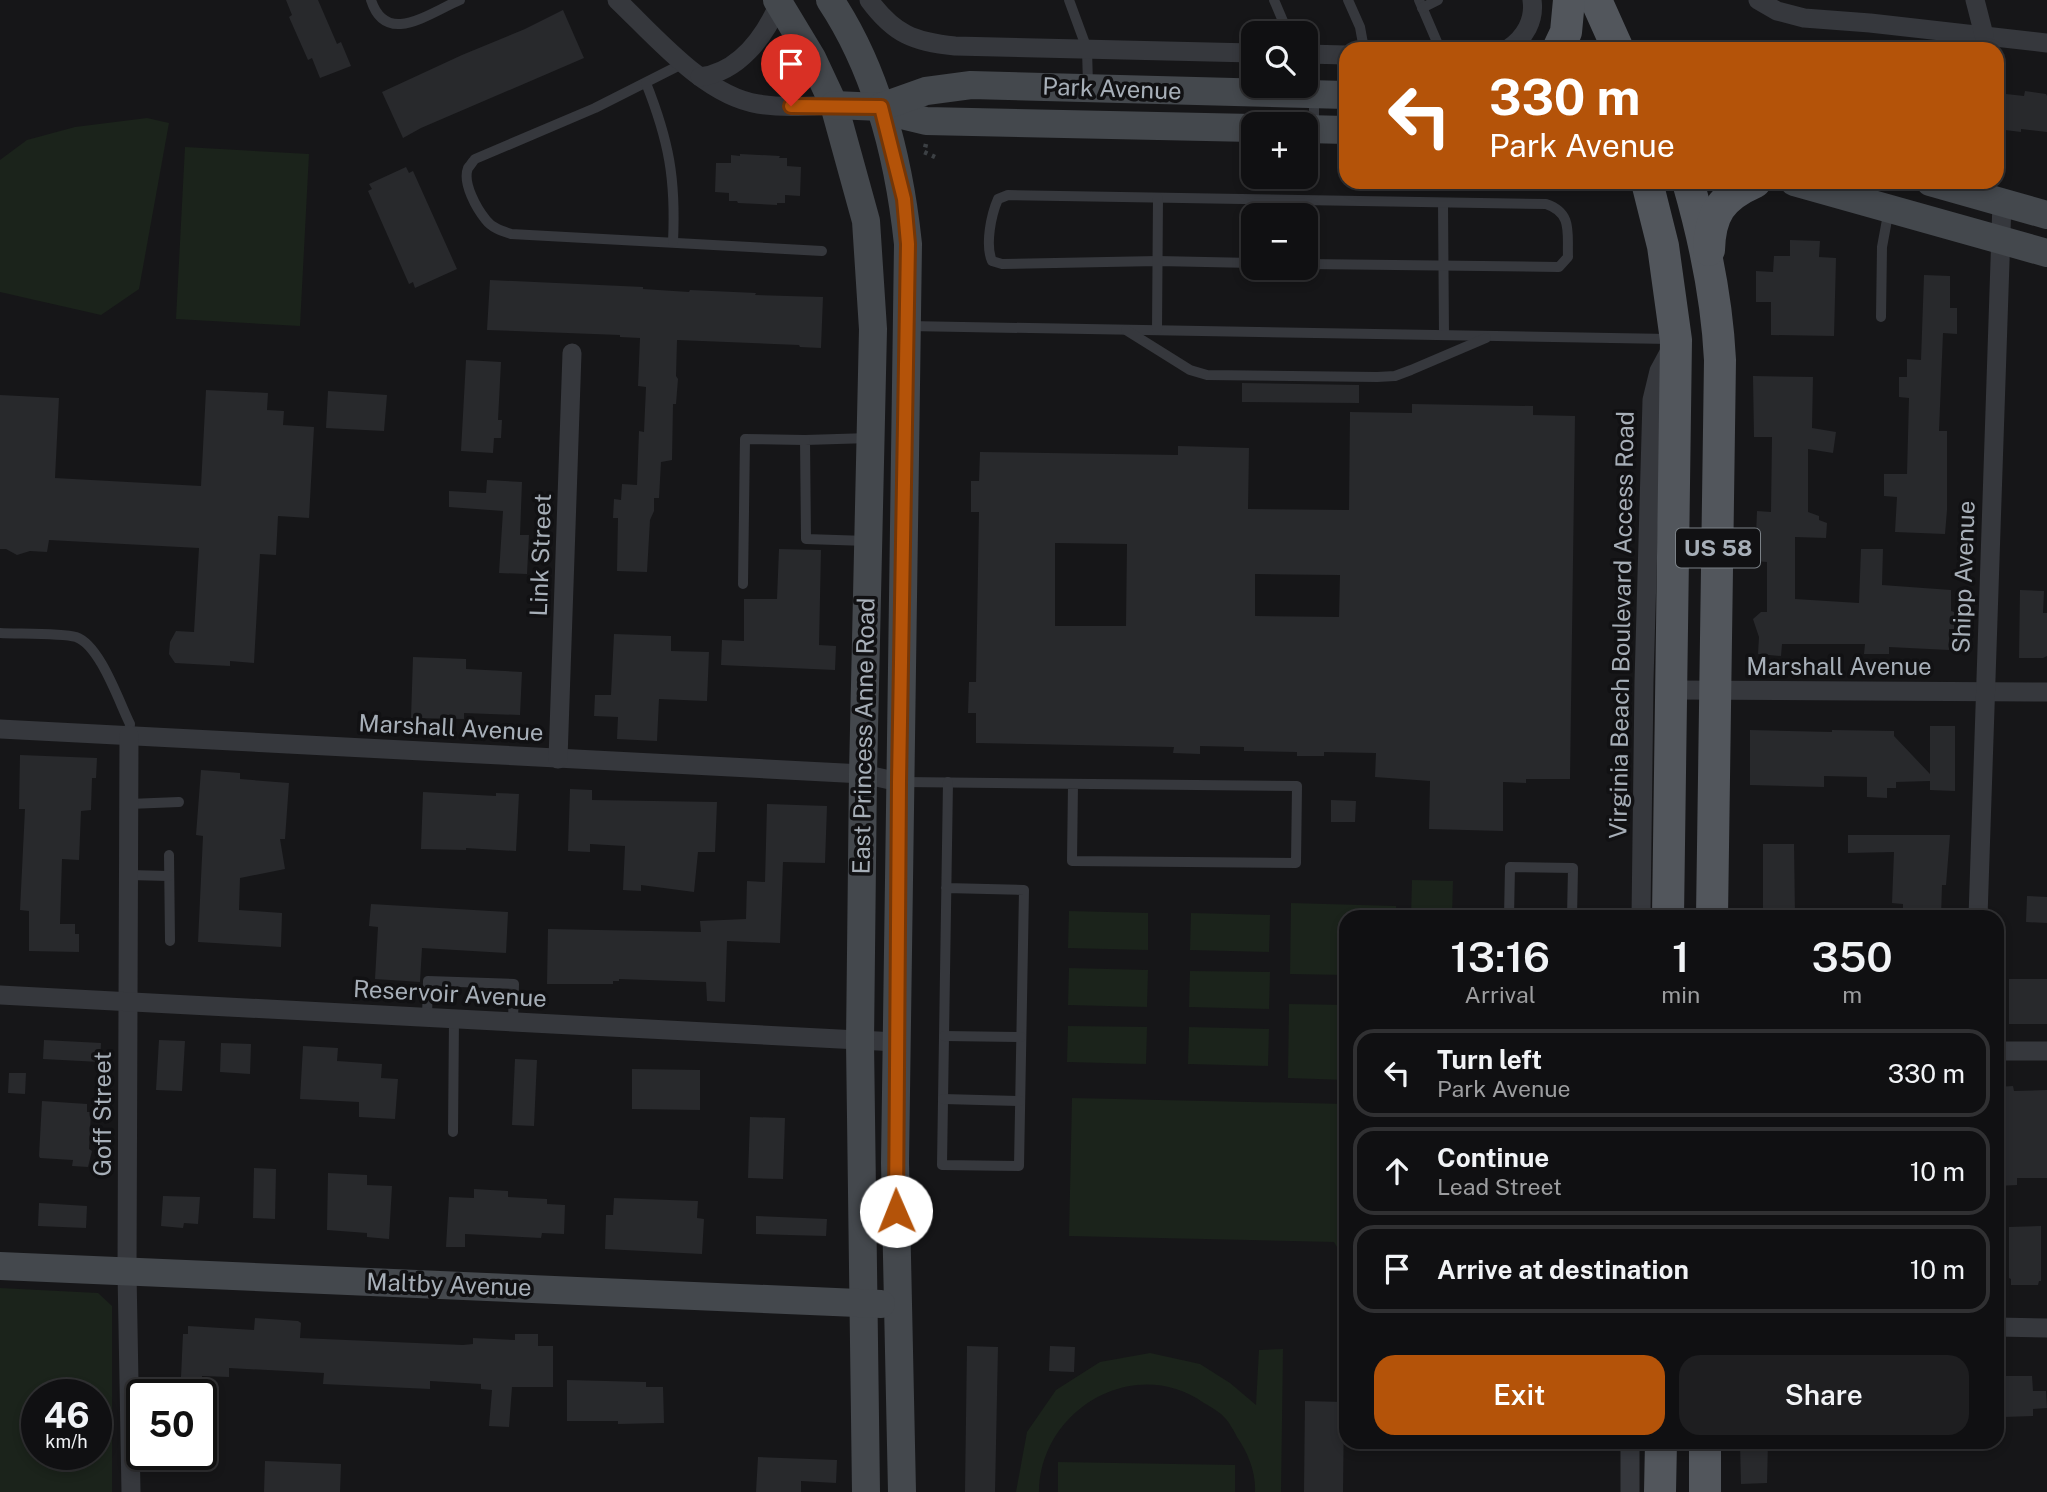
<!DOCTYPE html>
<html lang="en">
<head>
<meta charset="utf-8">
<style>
  body { margin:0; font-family:"Public Sans",sans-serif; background:#1e1e20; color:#f1f3f6; height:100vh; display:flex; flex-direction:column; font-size:26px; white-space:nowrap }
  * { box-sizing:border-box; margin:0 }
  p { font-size:23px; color:#9c9d9f }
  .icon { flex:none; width:38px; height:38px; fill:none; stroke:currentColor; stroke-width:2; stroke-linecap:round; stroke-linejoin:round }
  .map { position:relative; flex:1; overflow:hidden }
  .panel { position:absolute; left:1339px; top:910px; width:665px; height:539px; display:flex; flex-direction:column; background:#101012; border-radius:21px; box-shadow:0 4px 10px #0003,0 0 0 2px #303032 }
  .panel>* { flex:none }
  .banner { position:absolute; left:1339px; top:42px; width:665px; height:147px; border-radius:21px; box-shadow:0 4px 10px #0003,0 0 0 2px #303032; background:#b45309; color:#fff; overflow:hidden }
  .fabs { position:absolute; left:1241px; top:21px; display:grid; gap:14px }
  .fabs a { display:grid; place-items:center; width:77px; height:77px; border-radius:14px; background:#101012; box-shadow:0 4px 10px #0003,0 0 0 2px #303032; font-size:35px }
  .speed { position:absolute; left:21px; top:1379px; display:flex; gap:14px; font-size:35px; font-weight:700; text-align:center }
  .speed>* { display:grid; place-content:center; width:91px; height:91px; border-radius:50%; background:#101012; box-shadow:0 4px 10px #0003,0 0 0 2px #303032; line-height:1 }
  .speed small { font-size:18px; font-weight:400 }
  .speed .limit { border:4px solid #111; border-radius:10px; background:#fff; color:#111 }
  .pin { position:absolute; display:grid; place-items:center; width:60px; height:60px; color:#fff; margin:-72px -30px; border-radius:50% 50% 50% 0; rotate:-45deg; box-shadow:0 0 7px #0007 }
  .pin .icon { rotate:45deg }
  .me { position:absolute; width:77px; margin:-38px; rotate:359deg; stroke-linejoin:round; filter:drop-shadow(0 0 5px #0008) }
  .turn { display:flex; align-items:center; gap:24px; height:147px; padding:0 35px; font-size:32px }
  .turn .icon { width:91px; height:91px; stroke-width:2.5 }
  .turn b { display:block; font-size:49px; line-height:60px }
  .eta { display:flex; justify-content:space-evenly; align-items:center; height:119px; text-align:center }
  .eta b { font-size:42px; font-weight:600; line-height:49px }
  .button { display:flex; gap:14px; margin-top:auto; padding:14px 35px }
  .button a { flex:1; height:80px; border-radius:21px; background:#b45309; color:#fff; font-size:28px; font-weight:600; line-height:80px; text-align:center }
  .button a+a { background:#1e1e20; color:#f1f3f6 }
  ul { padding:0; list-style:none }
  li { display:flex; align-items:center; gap:21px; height:88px; margin:0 14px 10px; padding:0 21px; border:4px solid #303032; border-radius:21px }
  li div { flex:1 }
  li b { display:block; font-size:26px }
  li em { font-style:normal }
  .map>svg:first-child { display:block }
  .green { fill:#1b231b; fill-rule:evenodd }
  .building { fill:#28292c; fill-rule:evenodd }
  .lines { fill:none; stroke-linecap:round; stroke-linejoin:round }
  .path { stroke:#3c4044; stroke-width:4.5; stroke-dasharray:3.5 5; stroke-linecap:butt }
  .lane { stroke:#36383d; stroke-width:10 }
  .street { stroke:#36383d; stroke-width:19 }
  .secondary { stroke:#44484d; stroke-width:28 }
  .primary { stroke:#52565c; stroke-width:32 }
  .route-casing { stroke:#753606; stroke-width:18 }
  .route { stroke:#b45309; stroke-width:12 }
  .labels { text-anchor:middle; stroke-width:7; stroke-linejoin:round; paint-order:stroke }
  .shield { fill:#111113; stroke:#7a8086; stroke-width:2 }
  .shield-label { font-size:23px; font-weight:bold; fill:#a7afb8 }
  .street-label { font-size:24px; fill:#a7afb8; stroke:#111113 }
</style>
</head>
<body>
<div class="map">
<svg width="2047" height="1492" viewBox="0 0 2047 1492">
  <rect width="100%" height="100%" fill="#161618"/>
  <g class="green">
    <polygon points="147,118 169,123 139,289 101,315 0,292 0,160 27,140 75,127"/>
    <polygon points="185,147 309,154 300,326 176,319"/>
    <polygon points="1412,880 1453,881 1452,917 1411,917"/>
    <polygon points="1291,903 1396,906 1396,917 1346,917 1346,975 1290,974"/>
    <polygon points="1069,911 1148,913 1148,950 1068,948"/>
    <polygon points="1191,913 1270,915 1269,952 1190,950"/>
    <polygon points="1069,968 1148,970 1147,1007 1068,1005"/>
    <polygon points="1190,971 1270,972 1269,1009 1189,1007"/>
    <polygon points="1289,1004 1346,1005 1346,1080 1288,1078"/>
    <polygon points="1068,1026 1147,1027 1146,1064 1067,1062"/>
    <polygon points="1189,1027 1269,1029 1268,1066 1188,1064"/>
    <polygon points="1072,1098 1346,1104 1346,1262 1334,1242 1069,1236"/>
    <path d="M0,1288L98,1293L112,1306V1492H0ZM37,1395H96V1454H37Z"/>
    <path d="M1283,1349L1281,1492H1255C1256,1472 1248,1453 1237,1437C1234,1431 1230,1424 1226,1419C1220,1412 1211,1407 1204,1403C1135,1354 1040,1409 1039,1492H1016L1027,1432L1056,1390L1100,1362L1150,1353L1200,1364L1230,1383L1256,1405L1259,1350Z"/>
    <polygon points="1058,1462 1235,1465 1235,1492 1058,1492"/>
  </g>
  <g class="building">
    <polygon points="286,0 318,0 337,44 341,42 351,66 320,78 312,58 308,60 289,17 292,15"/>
    <polygon points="563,10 584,58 421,128 403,138 382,92 462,55 525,29"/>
    <polygon points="2025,91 2046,94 2047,96 2047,132 2021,129 2021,132 1997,129 1997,93 2024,96"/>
    <polygon points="740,154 780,156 779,158 787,158 787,166 801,167 800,196 785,195 785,203 777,203 777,205 738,203 737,201 729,201 729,193 715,192 716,163 731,163 731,155 740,156"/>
    <polygon points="406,167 409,173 413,171 457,269 415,288 413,282 409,284 368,191 372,189 369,184"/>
    <polygon points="1790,240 1820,241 1819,257 1836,258 1834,336 1771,335 1771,302 1756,302 1756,271 1773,272 1774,256 1790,256"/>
    <polygon points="1924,275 1950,276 1950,308 1957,308 1957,334 1943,333 1939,431 1947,431 1947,510 1945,534 1895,532 1897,497 1884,496 1884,474 1907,474 1909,398 1899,397 1899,377 1907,377 1907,359 1921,360"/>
    <polygon points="490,280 643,287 643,289 689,292 690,290 756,293 755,295 823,297 821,348 800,347 799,345 677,340 676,376 678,379 676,404 673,404 672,460 661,462 659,498 654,498 654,511 650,520 647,572 617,571 618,518 613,518 614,499 621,500 622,484 637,485 639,431 644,432 646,387 638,386 640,338 620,337 620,335 487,330"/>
    <polygon points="466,360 501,362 498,420 502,420 501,438 494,438 493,453 461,451"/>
    <polygon points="1753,376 1813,377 1812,428 1836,432 1833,453 1808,449 1808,512 1819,516 1819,520 1827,523 1826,538 1795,537 1795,599 1859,603 1861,549 1883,549 1882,585 1951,590 1951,611 1954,612 1954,629 1949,629 1949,650 1889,647 1889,654 1864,654 1865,644 1782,644 1781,656 1758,654 1759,637 1753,619 1761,612 1767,612 1767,562 1755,561 1757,511 1771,512 1772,437 1754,437"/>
    <polygon points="1242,383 1359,385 1359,403 1242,402"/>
    <polygon points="206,390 268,393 267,410 284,411 283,425 314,427 309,518 278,516 276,555 260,554 254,663 230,661 230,666 175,663 169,654 170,642 176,631 194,632 199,548 49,540 47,552 30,551 17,555 6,549 0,549 0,395 59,398 55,478 201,486"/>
    <polygon points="328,391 387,395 384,431 326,428"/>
    <path d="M1412,404L1533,406V415L1575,416L1570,779H1526V783L1503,782V831L1429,829L1430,781L1375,777L1376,753L1324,752V756H1297V752L1244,751V747L1200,746V754L1173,753L1174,747L976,743V713H968L969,682H976L979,512H971V481H979L980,452L1178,455V446L1249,448L1248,509L1349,510L1350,412L1412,413ZM1055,543L1127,544L1126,626H1055ZM1255,574L1340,575L1339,617L1255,616Z"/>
    <polygon points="487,480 522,482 520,535 529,535 527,574 499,573 503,511 449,507 449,491 486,493"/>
    <polygon points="779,549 821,550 819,645 836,646 835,670 721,665 722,640 744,641 744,599 777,599"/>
    <polygon points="2020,590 2044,591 2043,613 2047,613 2047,656 2043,658 2019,658"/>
    <polygon points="614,634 671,636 671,651 709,652 707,701 659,699 657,741 617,739 618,717 594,716 595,695 611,695"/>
    <polygon points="413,657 466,659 466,669 522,672 520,715 464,713 464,719 411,718"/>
    <polygon points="1930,726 1955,726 1955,791 1930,790 1930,781 1896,782 1896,788 1887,788 1887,798 1867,797 1867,777 1824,776 1824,787 1750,785 1750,730 1832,732 1832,730 1894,731 1894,736 1930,774"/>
    <polygon points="20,755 97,758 96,778 92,778 91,810 81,811 79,860 62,859 60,924 75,924 75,934 79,934 79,952 29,951 29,911 20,910 25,809 19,809"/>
    <polygon points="201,770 240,773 240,779 289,783 285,839 280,839 285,869 240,878 239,910 282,913 281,947 198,942 203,836 196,835"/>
    <polygon points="570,789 592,790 592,800 717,802 715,852 698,852 694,892 641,885 641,891 623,890 625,846 590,844 590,852 568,851"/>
    <polygon points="423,792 496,796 496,793 519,794 516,851 466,848 466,850 421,849"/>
    <polygon points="1331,800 1356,801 1355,822 1331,822"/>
    <polygon points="767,804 827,806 825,863 783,862 780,943 727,941 725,1002 707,1001 706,982 619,979 619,981 613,981 613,984 547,984 548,929 701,932 700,921 746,919 747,881 765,882"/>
    <polygon points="1848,835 1950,835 1946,885 1942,885 1941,917 1903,917 1903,904 1892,903 1894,852 1848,853"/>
    <polygon points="1763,844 1794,844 1795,917 1763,917"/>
    <polygon points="2027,896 2047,897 2047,923 2026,922"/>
    <polygon points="371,904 508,912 506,953 422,948 420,982 375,979 378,927 369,926"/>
    <rect x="2009" y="979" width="38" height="45"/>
    <polygon points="44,1040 101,1043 100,1062 43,1059"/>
    <polygon points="159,1040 185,1041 182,1091 156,1090"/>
    <polygon points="221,1043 251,1044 250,1074 220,1072"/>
    <polygon points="303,1046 338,1048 337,1061 382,1064 381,1078 398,1079 395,1119 359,1117 359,1102 300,1099"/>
    <polygon points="515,1059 537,1060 534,1126 512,1125"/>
    <polygon points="632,1069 700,1070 700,1110 632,1109"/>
    <polygon points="9,1073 26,1073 25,1094 8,1093"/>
    <polygon points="2013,1086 2014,1091 2047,1090 2047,1178 2017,1178 2017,1185 1997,1186 1997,1087"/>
    <polygon points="42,1101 87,1104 87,1112 91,1112 89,1149 92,1151 88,1167 72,1166 73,1160 40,1158 39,1156"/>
    <polygon points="750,1117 785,1118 783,1179 748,1178"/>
    <polygon points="254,1168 276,1169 275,1219 253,1218"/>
    <polygon points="328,1173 367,1175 367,1185 392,1186 389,1239 367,1237 367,1233 327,1230"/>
    <polygon points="474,1189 508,1191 508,1197 547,1199 547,1204 565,1205 564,1234 542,1233 541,1238 465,1234 465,1247 446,1247 449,1197 474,1198"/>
    <polygon points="163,1196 200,1197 198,1224 184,1223 183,1228 161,1226"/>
    <polygon points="614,1198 698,1201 697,1218 704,1219 702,1254 605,1249 606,1215 613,1215"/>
    <polygon points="39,1203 87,1206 86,1228 38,1226"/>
    <polygon points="756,1216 827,1219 826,1236 756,1234"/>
    <polygon points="2041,1226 2041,1281 2039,1281 2038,1285 2011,1285 2011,1279 2009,1278 2009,1227"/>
    <polygon points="255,1318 298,1321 301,1323 300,1338 463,1345 473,1344 473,1338 515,1340 515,1334 538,1334 538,1346 553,1346 553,1387 512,1387 509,1427 489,1426 492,1390 481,1389 481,1384 430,1381 430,1389 323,1384 324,1373 229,1368 229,1377 202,1376 201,1395 184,1395 185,1377 181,1377 183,1334 188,1334 188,1326 254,1330"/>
    <polygon points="967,1346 998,1347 995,1492 965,1492"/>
    <polygon points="1050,1346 1075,1347 1074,1372 1049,1371"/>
    <polygon points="2004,1376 2032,1376 2033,1391 2046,1391 2047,1408 2033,1409 2033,1416 2003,1417 2002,1384 2004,1384"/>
    <polygon points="567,1380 646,1382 646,1387 663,1387 664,1423 618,1424 618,1421 567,1421"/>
    <polygon points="1305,1401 1344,1402 1343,1492 1304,1492"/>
    <polygon points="1740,1442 1768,1442 1767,1483 1741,1484"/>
    <polygon points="758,1457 837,1460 836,1483 801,1481 801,1492 756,1492"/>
    <polygon points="265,1461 341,1464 340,1492 264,1492"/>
  </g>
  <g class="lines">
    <polyline class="path" points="926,144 924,152 935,157"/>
    <g class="lane">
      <path d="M371,0C386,47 429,13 460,0"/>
      <polyline points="1069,0 1087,49 1088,85"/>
      <polyline points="1274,0 1288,33"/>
      <polyline points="1348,0 1360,27 1364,49"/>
      <polyline points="1419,0 1440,49"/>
      <polyline points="1422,8 1438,0"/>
      <polyline points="1314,54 1314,125"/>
      <path d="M684,63L595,108L475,159C474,160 469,167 468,168C462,183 477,209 486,220C492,228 502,231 511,234L822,251"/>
      <path d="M646,83C669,141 676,179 673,242"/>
      <polyline points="1443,203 1444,335"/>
      <path d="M1253,263L1158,261L1002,264L992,261C985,245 991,215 998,199L1008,195L1546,204C1573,213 1567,233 1568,257L1559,267L1306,264"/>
      <polyline points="1881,317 1882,247 1889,209"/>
      <polyline points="908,326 1670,339"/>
      <polyline points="1126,330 1190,370 1207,375 1377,377 1395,376 1411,370 1486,338"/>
      <polyline points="1157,330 1158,198"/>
      <polyline points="867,541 806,539 805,440 870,438"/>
      <polyline points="743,584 745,439 805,440"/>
      <path d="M0,633C18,634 61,633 76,637C100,645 119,702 130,724L129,735"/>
      <polyline points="903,782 1297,786 1296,863 1072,861 1073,784"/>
      <polyline points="129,804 179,802"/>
      <polyline points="169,855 170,941"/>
      <polyline points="129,875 169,876"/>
      <polyline points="946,888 1024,890 1019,1166 942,1165 948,782"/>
      <polyline points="1509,917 1510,867 1573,868 1572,917"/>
      <polyline points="427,1017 428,981 514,984 513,1022"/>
      <polyline points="944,1036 1021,1037"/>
      <polyline points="943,1099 1020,1101"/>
      <polyline points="453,1132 454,1019"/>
    </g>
    <g class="street">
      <path d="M617,0C655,36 705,96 758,104C783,108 809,106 834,105"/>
      <path d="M869,0C894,34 914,42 955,46L1253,53"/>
      <polyline points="1758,0 1777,11 1804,18 1870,23 2047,43"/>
      <polyline points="1975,0 1984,35"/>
      <path d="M1508,49C1525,38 1535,20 1532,0"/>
      <polyline points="1306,54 1346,55"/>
      <path d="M700,77C739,72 764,37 779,4"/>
      <polyline points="1672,690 2047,692"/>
      <polyline points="0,729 863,774 899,782"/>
      <polyline points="129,735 127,1272 131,1492"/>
      <polyline points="558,759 572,353"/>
      <polyline points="1641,917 1644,681 1652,400 1659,371 1672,347"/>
      <polyline points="1978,917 2002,202"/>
      <polyline points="0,995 897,1042"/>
      <polyline points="1997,1051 2047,1051"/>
      <polyline points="1997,1327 2047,1328"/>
      <polyline points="1630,1492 1630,1442"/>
    </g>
    <g class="secondary">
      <polyline points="777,0 812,58 834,105 866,221 873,329 863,774 860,1042 866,1492"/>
      <path d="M830,0C878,72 899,159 908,244L895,1163L902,1492"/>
      <polyline points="834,105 881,107 901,115 926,121 1253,128"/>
      <polyline points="881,107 926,91 971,85 1346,95"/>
      <polyline points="1306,129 1346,130"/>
      <polyline points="1794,182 2047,253"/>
      <polyline points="1930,182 2047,215"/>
      <polyline points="0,1266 881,1304"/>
    </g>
    <g class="primary">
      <polyline points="1596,0 1618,49"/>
      <polyline points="1558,49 1566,32 1569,0"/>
      <polyline points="1647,182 1663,246 1676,340 1668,917"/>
      <path d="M1688,182C1705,241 1717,299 1720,360L1712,917"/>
      <path d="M1709,250C1710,214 1721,197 1755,182"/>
      <polyline points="1660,1492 1661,1442"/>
      <polyline points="1705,1492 1705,1442"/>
    </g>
  </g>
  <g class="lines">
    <g class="route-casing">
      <polyline id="route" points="791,106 881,107 904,199 908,244 899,782 896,1211"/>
    </g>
    <use href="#route" class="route"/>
  </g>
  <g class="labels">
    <rect class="shield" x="1676" y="528.5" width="84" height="39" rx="5"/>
    <g class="shield-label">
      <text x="1718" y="556">US 58</text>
    </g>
    <g class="street-label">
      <text transform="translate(1112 89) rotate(2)" y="8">Park Avenue</text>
      <text transform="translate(541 555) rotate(-88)" y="8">Link Street</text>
      <text transform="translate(1964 577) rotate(-88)" y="8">Shipp Avenue</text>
      <text transform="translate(1622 625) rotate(-89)" y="8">Virginia Beach Boulevard Access Road</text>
      <text x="1839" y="675">Marshall Avenue</text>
      <text transform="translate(451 728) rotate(3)" y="8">Marshall Avenue</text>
      <text transform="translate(864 736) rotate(-89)" y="8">East Princess Anne Road</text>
      <text transform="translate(450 994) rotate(3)" y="8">Reservoir Avenue</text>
      <text transform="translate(103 1114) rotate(-90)" y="8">Goff Street</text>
      <text transform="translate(449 1285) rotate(2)" y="8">Maltby Avenue</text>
    </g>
  </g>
</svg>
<div class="fabs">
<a><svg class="icon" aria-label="search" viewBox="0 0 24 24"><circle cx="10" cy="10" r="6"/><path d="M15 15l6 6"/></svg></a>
<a>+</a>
<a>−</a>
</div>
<div class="speed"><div>46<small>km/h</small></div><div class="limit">50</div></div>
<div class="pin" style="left:791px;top:106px;background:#d93025"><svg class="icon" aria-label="arrive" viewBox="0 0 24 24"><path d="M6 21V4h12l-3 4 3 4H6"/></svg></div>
<svg class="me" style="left:896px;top:1211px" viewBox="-20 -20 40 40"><circle r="19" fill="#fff"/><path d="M0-13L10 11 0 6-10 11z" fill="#b45309"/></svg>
<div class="banner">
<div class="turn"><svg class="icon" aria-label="left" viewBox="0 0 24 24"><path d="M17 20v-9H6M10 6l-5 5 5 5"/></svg><div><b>330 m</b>Park Avenue</div></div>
</div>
<section class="panel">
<div class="eta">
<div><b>13:16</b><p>Arrival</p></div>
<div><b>1</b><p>min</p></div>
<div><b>350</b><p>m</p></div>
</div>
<ul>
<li><svg class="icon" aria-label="left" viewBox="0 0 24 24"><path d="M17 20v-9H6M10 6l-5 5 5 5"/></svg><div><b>Turn left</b><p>Park Avenue</p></div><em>330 m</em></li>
<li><svg class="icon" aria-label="ahead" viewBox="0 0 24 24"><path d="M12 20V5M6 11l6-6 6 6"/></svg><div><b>Continue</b><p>Lead Street</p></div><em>10 m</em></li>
<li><svg class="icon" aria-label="arrive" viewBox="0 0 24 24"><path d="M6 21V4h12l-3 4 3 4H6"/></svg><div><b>Arrive at destination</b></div><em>10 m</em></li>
</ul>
<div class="button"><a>Exit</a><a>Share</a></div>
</section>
</div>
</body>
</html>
